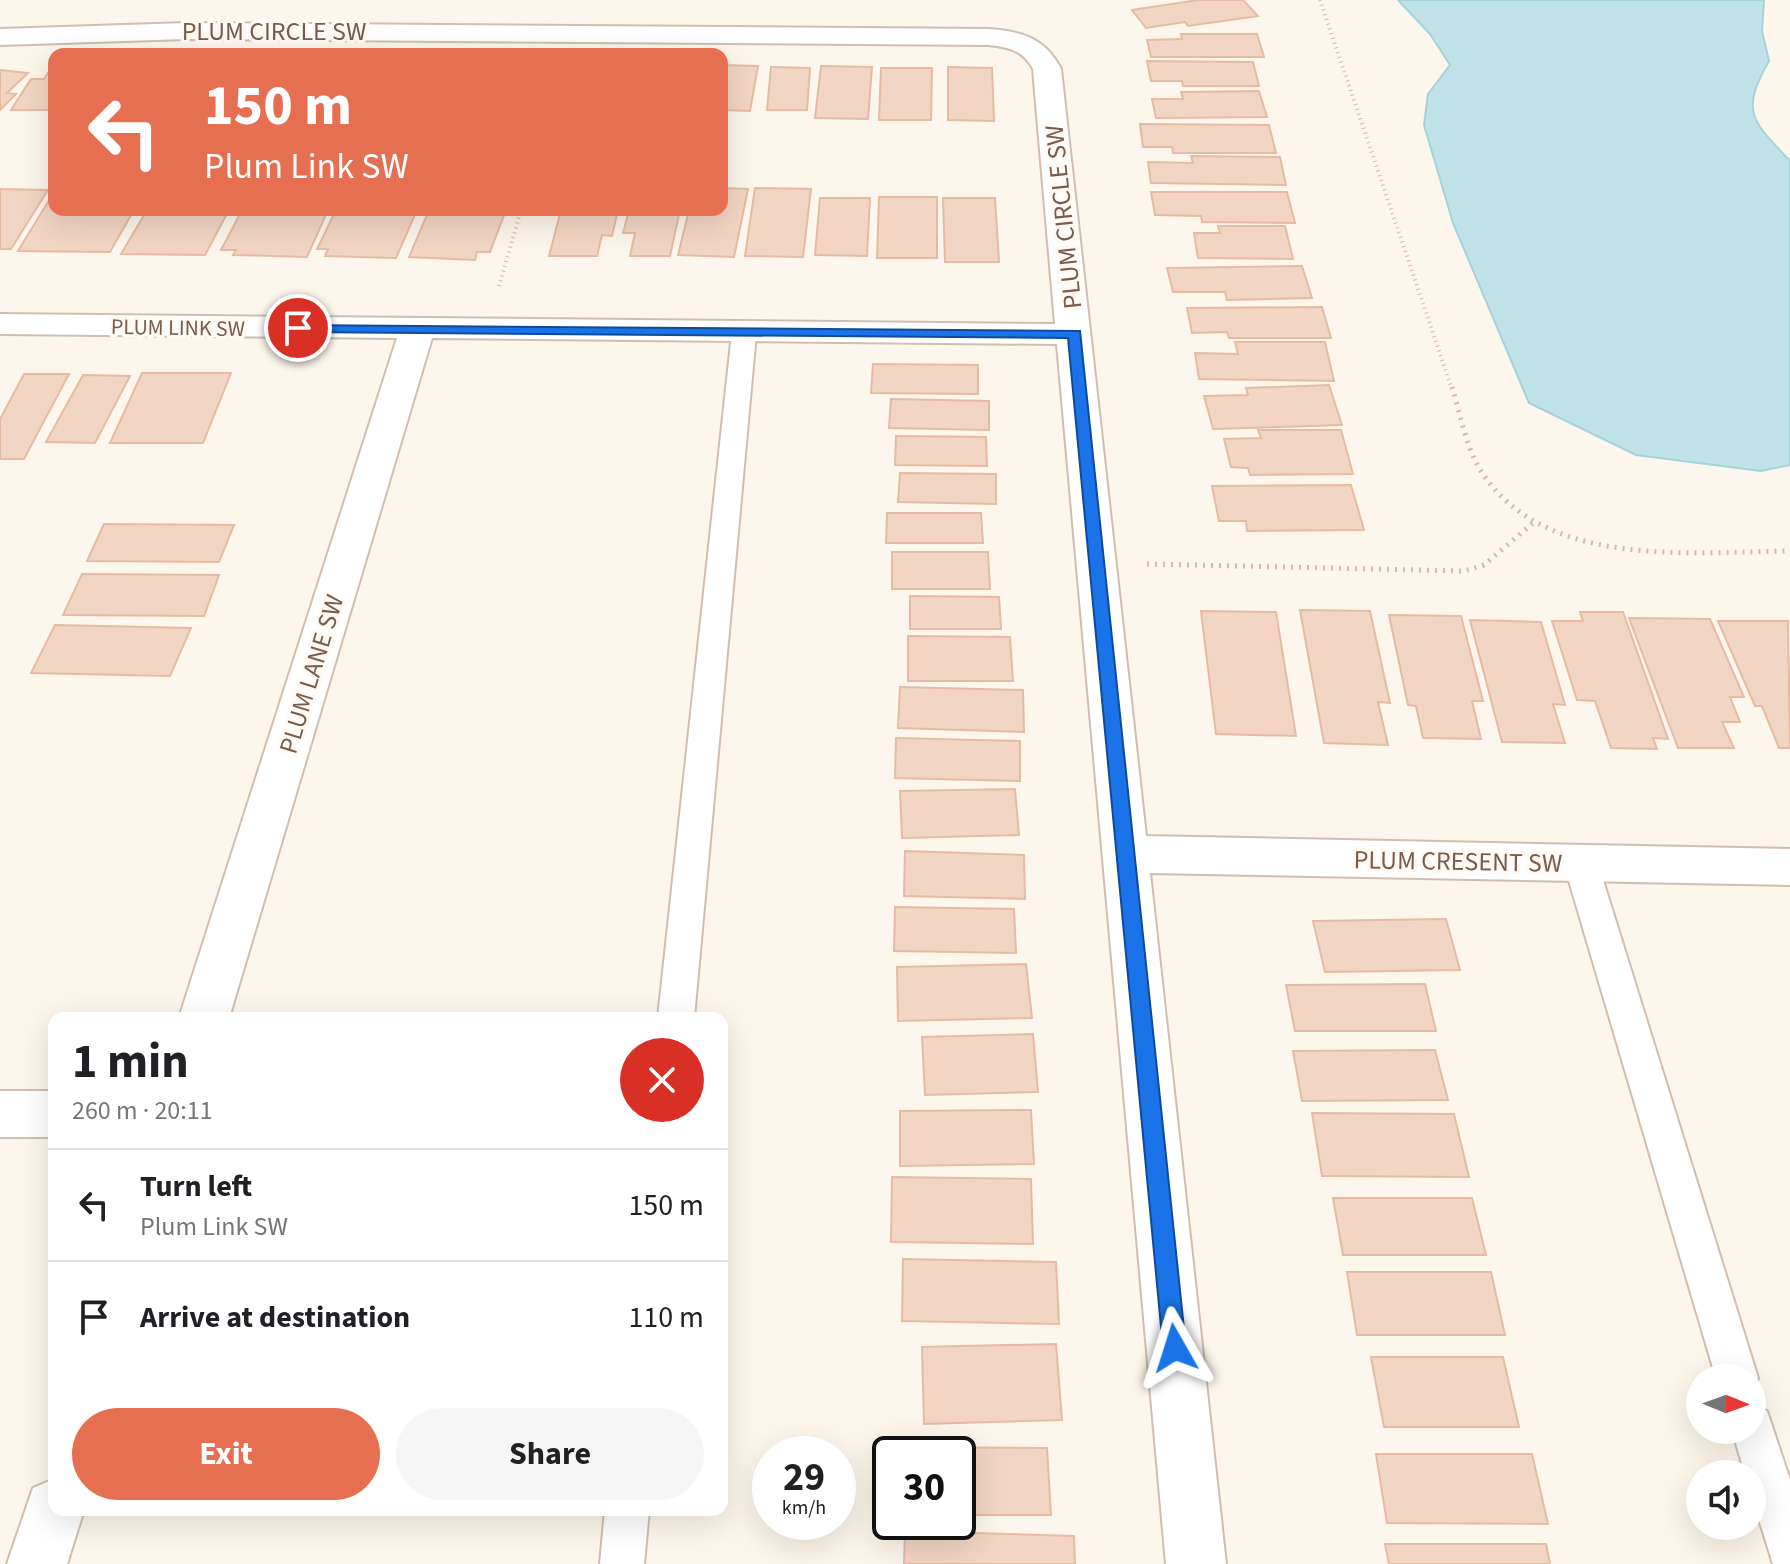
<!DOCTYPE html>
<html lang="en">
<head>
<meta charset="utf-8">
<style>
  body { margin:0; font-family:"Source Sans 3",sans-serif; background:#f6f6f6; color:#202124; height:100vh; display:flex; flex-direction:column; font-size:30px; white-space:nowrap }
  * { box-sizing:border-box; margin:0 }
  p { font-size:26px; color:#757577 }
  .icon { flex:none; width:44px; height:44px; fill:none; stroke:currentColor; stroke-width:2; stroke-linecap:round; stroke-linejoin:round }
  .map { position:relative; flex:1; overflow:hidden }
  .sheet { position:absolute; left:48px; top:1012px; width:680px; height:504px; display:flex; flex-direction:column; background:#fff; border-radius:16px; box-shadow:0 8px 32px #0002 }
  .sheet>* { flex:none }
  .hud { position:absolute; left:48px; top:48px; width:680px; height:168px; border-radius:16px; box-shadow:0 8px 32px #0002; background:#e76f51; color:#fff; overflow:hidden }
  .needle { width:52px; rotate:91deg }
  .tools { position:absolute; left:1686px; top:1364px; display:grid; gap:16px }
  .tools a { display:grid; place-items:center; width:80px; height:80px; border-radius:50%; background:#fff; box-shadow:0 8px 32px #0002; font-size:40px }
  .speed { position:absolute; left:752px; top:1436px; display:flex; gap:16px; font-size:40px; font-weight:700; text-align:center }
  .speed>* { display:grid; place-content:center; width:104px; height:104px; border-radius:50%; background:#fff; box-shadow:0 8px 32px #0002; line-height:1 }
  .speed small { font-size:20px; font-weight:400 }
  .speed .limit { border:4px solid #111; border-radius:12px; background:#fff; color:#111 }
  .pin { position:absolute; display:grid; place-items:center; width:68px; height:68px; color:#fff; margin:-34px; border:4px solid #fff; border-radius:50%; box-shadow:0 2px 8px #0007 }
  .me { position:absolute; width:88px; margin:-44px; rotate:354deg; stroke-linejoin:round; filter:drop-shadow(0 0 6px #0008) }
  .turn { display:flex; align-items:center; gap:28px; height:168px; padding:0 24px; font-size:36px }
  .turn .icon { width:104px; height:104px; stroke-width:2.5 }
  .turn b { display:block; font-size:56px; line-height:68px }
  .round { display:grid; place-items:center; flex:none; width:84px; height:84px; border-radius:42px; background:#f6f6f6 }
  .summary { display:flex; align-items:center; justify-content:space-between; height:136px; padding:0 24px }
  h1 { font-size:48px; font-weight:700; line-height:60px }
  .primary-button { display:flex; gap:16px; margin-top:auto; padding:16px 24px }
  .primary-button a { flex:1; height:92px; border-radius:48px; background:#e76f51; color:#fff; font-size:32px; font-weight:700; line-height:92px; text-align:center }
  .primary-button a+a { background:#f6f6f6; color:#202124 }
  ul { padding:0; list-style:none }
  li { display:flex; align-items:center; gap:24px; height:112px; padding:0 24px; border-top:2px solid #e0e0e0 }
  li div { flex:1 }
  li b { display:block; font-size:30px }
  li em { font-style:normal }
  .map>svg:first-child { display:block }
  .water { fill:#bfe3e8; stroke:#a5d3da; stroke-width:2 }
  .building { fill:#f3d5c3; stroke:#e6bba3; stroke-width:2 }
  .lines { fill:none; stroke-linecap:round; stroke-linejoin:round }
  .lane-casing { stroke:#d1beb0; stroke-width:4 }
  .street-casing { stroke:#d1beb0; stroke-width:4 }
  .path-far1 { stroke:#d9b8a5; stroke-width:4; stroke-dasharray:1 4; stroke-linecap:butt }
  .path { stroke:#d9b8a5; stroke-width:5; stroke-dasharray:2 6; stroke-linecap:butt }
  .lane { fill:#fff; fill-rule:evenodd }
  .street { fill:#fff; fill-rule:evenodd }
  .route { fill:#1a73e8; stroke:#114b97; stroke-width:2 }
  .labels { text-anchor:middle; stroke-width:7; stroke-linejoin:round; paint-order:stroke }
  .far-street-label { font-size:22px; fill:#7a5c4d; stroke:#fffaf3 }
  .street-label { font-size:26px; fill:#7a5c4d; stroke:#fffaf3 }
</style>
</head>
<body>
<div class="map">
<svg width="1790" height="1564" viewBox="0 0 1790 1564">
  <rect width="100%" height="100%" fill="#fdf6ec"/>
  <path class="water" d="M1398,0H1764L1762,31L1769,61C1739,113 1753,121 1790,161V465L1761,471L1636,455L1529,403L1453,223L1424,125L1428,94L1450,65L1430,34Z"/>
  <g class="building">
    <polygon points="1198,0 1243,0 1258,16 1188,26 1185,22 1146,28 1132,10"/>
    <polygon points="1181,34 1257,34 1264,57 1151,57 1147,40 1182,39"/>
    <polygon points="1147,61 1253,62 1259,86 1183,86 1182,81 1151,81"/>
    <polygon points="54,64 52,110 11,110 31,79 44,79"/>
    <polygon points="722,65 758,66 750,111 722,110"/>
    <polygon points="821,66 872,67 868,119 815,118"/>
    <polygon points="771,67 810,68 807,110 767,110"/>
    <polygon points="948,67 992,68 994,121 948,120"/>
    <polygon points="881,68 932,68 931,120 879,120"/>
    <polygon points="0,70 28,73 7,93 16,94 0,110"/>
    <polygon points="1259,91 1267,117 1156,118 1152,99 1183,99 1181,92"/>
    <polygon points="1140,124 1269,125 1276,153 1173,153 1172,147 1143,147"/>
    <polygon points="1191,156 1280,157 1286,185 1151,183 1148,162 1193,163"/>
    <polygon points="722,188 748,189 734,257 678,255 689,210 722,210"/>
    <polygon points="755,188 811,189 803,257 745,256"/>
    <polygon points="0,189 48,190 11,249 0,249"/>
    <polygon points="54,192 54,210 134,210 110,252 18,251"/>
    <polygon points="1151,192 1287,192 1295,223 1202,222 1201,216 1155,215"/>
    <polygon points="879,197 937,197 937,258 877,258"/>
    <polygon points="820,198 870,198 867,256 815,255"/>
    <polygon points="943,198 995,198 999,262 945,262"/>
    <polygon points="147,210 229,210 205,255 121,254"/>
    <polygon points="242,210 328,210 307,257 233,255 236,250 221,250"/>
    <polygon points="336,210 417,210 396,258 325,256 328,249 317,249"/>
    <polygon points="429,210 506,210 490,252 477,252 475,260 409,257"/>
    <polygon points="561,210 618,210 612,236 602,235 597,256 549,256"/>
    <polygon points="629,210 680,210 670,256 630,256 635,233 623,233"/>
    <polygon points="1218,226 1285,226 1293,259 1198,258 1194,233 1220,233"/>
    <polygon points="1302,266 1312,298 1227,300 1225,292 1173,292 1167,268"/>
    <polygon points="1322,307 1331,338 1229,338 1227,332 1192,333 1187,308"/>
    <polygon points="1235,342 1325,342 1334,381 1199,379 1195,353 1238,354"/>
    <polygon points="873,364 978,365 978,394 871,393"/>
    <polygon points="142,373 231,373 203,443 110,443"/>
    <polygon points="24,374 69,374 24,459 0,459 0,419"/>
    <polygon points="83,375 130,376 95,443 46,442"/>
    <polygon points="1329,385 1342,425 1213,429 1204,396 1248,395 1246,388"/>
    <polygon points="891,399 989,401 989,430 889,428"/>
    <polygon points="1258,430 1341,430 1353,474 1250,475 1248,468 1231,467 1224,439 1261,438"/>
    <polygon points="896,436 986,437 987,466 895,465"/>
    <polygon points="900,473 996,474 996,504 898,502"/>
    <polygon points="1351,485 1364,530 1247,531 1246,521 1219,521 1212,486"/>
    <polygon points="887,513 981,513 983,543 886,543"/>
    <polygon points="104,524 234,525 219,562 87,561"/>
    <polygon points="892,552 988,552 990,589 892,589"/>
    <polygon points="82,574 219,575 204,616 63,615"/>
    <polygon points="910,596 999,597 1001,629 910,629"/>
    <polygon points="1300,610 1370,611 1390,703 1378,702 1388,745 1324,743"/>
    <polygon points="1201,611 1276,612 1296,736 1216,734"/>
    <polygon points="1580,612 1623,612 1668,739 1653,738 1657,749 1611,748 1595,701 1577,700 1552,621 1583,621"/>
    <polygon points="1389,615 1461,616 1483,701 1472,701 1481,739 1423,738 1416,706 1408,705"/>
    <polygon points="1629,618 1710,619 1744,697 1730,697 1740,722 1722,722 1734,748 1678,748"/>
    <polygon points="1470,620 1541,622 1565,705 1553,704 1565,743 1502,742"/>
    <polygon points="1718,621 1788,621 1790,748 1779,748 1762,706 1755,706"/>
    <polygon points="55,625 191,628 170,676 31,673"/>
    <polygon points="908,636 1010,637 1013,681 908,681"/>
    <polygon points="900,687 1023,690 1024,732 898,728"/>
    <polygon points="896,738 1020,741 1020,781 895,778"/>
    <polygon points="1015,789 1019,835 902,838 900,791"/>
    <polygon points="905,851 1024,855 1025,899 904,896"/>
    <polygon points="895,907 1014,909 1016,953 894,951"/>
    <polygon points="1446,919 1460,970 1325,972 1313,921"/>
    <polygon points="1026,964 1032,1018 898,1021 897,967"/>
    <polygon points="1425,984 1436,1031 1295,1031 1286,985"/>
    <polygon points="1033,1034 1038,1092 925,1095 922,1037"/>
    <polygon points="1435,1050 1448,1100 1302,1101 1293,1051"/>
    <polygon points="1031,1110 1034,1164 900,1166 900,1111"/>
    <polygon points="1312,1113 1454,1114 1469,1177 1322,1176"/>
    <polygon points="892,1177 1031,1179 1033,1244 891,1242"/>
    <polygon points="1333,1198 1472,1198 1486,1255 1343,1255"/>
    <polygon points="903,1259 1056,1262 1059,1324 902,1321"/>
    <polygon points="1347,1272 1491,1272 1505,1335 1357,1335"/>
    <polygon points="1056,1344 1062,1420 924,1424 922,1347"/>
    <polygon points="1371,1357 1503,1357 1519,1427 1384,1427"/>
    <polygon points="891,1447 1047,1448 1051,1515 958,1515 958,1454 891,1454"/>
    <polygon points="1376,1454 1532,1454 1548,1524 1387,1523"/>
    <polygon points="905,1531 1074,1536 1075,1564 904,1564"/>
    <polygon points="1385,1544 1546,1544 1550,1564 1389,1564"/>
  </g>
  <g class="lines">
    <g class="lane-casing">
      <g id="lane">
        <polygon points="744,326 756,333 694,1018 658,1018 732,333"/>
        <polygon points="1581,851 1593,855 1598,864 1758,1378 1752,1392 1752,1378 1716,1378 1564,864 1569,855"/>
        <polygon points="1752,1405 1767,1411 1790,1480 1790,1564 1773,1564 1752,1497 1752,1474 1745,1474 1732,1430 1752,1430"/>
        <polygon points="605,1510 649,1510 644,1564 600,1564"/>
      </g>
    </g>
    <g class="street-casing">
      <g id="street">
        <path d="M187,23L988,29C1021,31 1045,38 1061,69L1146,836L1790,849V885L1150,873L1226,1564H1166L1057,344L432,338L229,1018H179L397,338L0,334V314L1055,324L1033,69C1023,50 1008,47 988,45L187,39L0,45V29Z"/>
        <rect x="0" y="1091" width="54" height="46"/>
        <polygon points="54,1479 54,1510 84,1510 67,1564 7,1564 33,1488"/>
      </g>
    </g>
    <g class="path-far1">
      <polyline points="1320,0 1452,389"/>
      <polyline points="499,286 521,210"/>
    </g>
    <g class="path">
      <path d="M1452,387C1460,413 1466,446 1479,468C1541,570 1690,552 1790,551"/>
      <polyline points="1147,564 1464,571 1484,565 1534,522"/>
    </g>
    <use href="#lane" class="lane"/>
    <use href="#street" class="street"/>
  </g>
  <polygon class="route" points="293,325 1080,331 1186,1348 1183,1356 1175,1359 1167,1356 1163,1348 1068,338 298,332 291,328"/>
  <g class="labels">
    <g class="far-street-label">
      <text transform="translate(178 327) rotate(1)" y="8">PLUM LINK SW</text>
    </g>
    <g class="street-label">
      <text x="274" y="40">PLUM CIRCLE SW</text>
      <text transform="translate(1063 217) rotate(-96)" y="9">PLUM CIRCLE SW</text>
      <text transform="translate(311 674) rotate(-73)" y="9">PLUM LANE SW</text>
      <text transform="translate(1458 861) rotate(1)" y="9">PLUM CRESENT SW</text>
    </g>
  </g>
</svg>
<div class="tools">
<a><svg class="needle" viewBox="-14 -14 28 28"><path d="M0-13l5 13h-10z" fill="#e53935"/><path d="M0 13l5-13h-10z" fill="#757577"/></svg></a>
<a><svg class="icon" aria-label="sound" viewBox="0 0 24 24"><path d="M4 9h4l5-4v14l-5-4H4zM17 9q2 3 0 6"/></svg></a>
</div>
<div class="speed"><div>29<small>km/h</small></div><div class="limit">30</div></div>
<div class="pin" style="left:298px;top:328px;background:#d93025"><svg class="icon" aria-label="arrive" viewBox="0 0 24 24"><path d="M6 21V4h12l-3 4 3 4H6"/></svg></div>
<svg class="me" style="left:1175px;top:1348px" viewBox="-20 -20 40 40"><path d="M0-17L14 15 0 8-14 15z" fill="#1a73e8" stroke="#fff" stroke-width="4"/></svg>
<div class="hud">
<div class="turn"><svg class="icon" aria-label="left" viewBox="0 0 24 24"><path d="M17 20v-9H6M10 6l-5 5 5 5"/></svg><div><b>150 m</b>Plum Link SW</div></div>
</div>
<section class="sheet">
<div class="summary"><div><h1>1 min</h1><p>260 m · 20:11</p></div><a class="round" style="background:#d93025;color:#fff"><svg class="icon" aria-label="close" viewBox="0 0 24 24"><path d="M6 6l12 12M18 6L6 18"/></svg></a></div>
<ul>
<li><svg class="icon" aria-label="left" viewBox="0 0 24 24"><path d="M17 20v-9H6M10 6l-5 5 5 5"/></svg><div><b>Turn left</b><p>Plum Link SW</p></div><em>150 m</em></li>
<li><svg class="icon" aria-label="arrive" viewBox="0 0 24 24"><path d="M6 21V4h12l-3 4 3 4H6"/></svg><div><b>Arrive at destination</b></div><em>110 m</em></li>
</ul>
<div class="primary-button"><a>Exit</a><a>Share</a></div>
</section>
</div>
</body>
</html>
